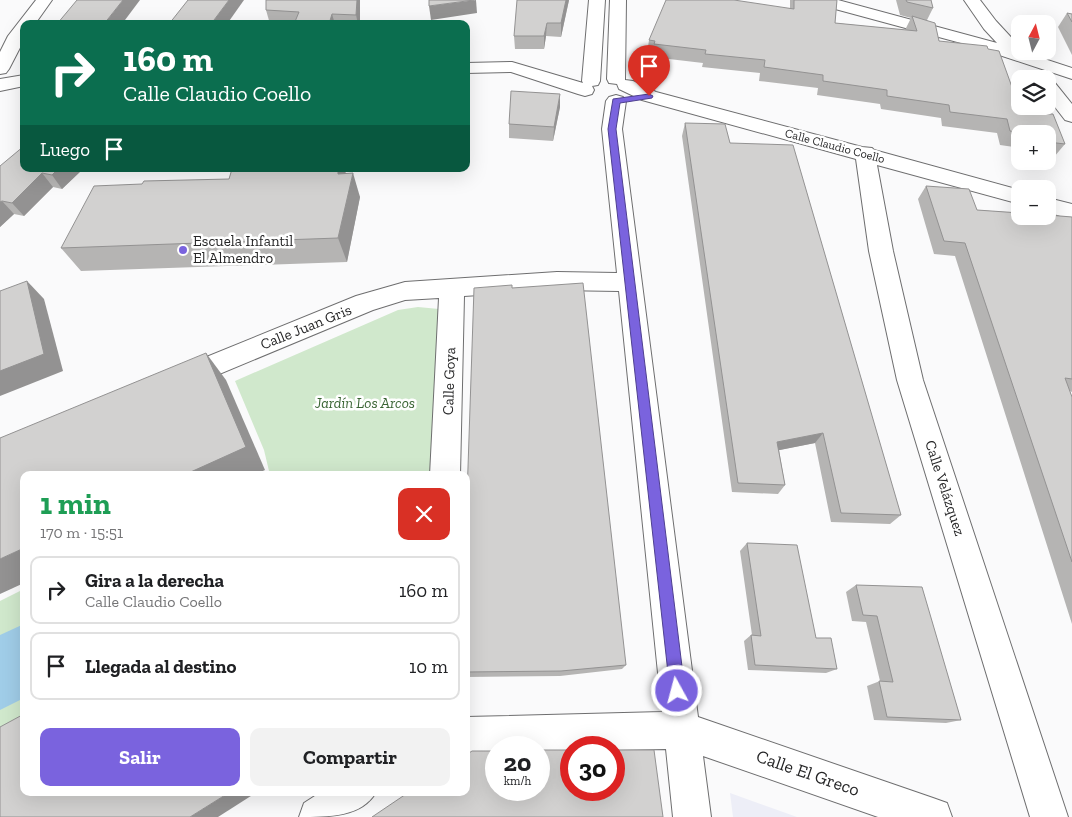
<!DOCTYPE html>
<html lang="es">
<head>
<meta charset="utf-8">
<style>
  body { margin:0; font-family:"Zilla Slab",serif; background:#f2f2f2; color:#202124; height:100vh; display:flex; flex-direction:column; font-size:19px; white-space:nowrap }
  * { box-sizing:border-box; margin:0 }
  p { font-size:16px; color:#757577 }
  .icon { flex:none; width:28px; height:28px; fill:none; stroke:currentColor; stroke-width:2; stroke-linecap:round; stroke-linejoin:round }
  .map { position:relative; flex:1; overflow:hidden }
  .drawer { position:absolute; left:20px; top:471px; width:450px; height:325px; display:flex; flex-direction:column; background:#fff; border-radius:10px; box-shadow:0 5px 20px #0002 }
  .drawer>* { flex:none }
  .guide { position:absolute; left:20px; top:20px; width:450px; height:152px; border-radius:10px; box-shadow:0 5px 20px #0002; background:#0b6e4f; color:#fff; overflow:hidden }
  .needle { width:32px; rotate:7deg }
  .tools { position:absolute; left:1011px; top:15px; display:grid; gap:10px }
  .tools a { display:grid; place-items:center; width:45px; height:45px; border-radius:10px; background:#fff; box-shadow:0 5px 20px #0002; font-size:25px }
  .speed { position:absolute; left:485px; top:736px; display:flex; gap:10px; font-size:25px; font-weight:700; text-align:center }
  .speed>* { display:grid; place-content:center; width:65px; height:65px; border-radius:50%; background:#fff; box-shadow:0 5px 20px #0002; line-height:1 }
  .speed small { font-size:12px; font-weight:400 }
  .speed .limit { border:8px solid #d22; background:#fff; color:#111 }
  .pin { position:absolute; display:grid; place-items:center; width:42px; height:42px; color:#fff; margin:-51px -21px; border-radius:50% 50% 50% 0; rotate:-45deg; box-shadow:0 0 5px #0007 }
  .pin .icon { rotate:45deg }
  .me { position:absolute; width:55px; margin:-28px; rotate:353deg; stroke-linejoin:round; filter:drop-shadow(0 0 4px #0008) }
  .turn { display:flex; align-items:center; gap:18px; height:105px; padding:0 20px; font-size:22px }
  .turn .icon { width:65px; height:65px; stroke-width:2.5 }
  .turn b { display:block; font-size:35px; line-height:42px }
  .then { display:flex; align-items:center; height:48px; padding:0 20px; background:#0003; gap:10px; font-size:19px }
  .round { display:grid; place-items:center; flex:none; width:52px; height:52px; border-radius:10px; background:#f2f2f2 }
  .headline { display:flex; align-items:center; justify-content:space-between; height:85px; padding:0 20px }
  h1 { font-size:30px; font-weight:700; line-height:38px; color:#1e9e55 }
  .primary-button { display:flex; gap:10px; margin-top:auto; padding:10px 20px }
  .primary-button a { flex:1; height:58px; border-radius:10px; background:#7a63de; color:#fff; font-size:20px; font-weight:700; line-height:58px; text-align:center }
  .primary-button a+a { background:#f2f2f2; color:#202124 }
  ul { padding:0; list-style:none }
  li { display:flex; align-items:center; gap:15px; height:68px; margin:0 10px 8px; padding:0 10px; border:2px solid #e0e0e0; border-radius:10px }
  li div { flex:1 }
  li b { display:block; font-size:19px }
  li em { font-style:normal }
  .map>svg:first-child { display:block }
  .built { fill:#edeef7 }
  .green { fill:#d0e8cc }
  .water { fill:#a0cde8 }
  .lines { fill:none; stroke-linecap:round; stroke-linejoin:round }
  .street-casing { stroke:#6e6e6f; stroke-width:2 }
  .street { fill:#fff; fill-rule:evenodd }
  .wall { fill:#b5b4b3 }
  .shaded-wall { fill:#939292 }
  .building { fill:#d2d1d0; stroke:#939292 }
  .route { fill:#7a63de; stroke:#4f4090 }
  .poi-dot { fill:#7a63de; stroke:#fff; stroke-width:2 }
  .labels { text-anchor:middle; stroke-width:5; stroke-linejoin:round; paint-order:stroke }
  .far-street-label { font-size:12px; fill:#252526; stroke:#fff }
  .poi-label { font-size:15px; fill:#252526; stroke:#fff; text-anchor:start }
  .street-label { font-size:15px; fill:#252526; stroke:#fff }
  .park-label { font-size:15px; font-style:italic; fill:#396433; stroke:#fff }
  .near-street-label { font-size:18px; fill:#252526; stroke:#fff }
</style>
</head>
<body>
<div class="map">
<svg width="1072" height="817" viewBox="0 0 1072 817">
  <rect width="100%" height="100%" fill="#fafafb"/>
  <polygon class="built" points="730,793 797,817 733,817"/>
  <g class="green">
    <polygon points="418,307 439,309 436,475 262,475 269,471 264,450 235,381 398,310"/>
    <polygon points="24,589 24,729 0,742 0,601"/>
  </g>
  <polygon class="water" points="24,624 24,698 0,710 0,635"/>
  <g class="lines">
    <g class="street-casing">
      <g id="street">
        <polygon points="36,0 52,0 35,24 24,24 24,40 9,69 6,73 0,74 0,52 8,36"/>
        <polygon points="589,0 605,0 600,81 598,85 592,86 594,90 592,94 585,96 578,94 511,72 466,73 466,63 512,62 583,83 582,81"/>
        <polygon points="610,0 626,0 625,80 633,81 656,92 862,147 872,148 874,150 1020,190 1020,204 877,165 893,251 923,380 1068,817 1030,817 897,380 869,251 856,159 642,100 619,89 617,84 609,83 607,79"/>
        <polygon points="811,0 838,0 997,43 984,29 964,0 980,0 996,21 1020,47 1020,51 1072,68 1072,79 972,46 813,3"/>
        <polygon points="24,75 24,86 0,91 0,79"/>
        <polygon points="1048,81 1055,83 1072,104 1072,122 1065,120 1048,98"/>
        <polygon points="616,95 623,97 626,101 622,129 698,717 933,798 947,803 952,817 878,817 703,756 711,817 673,817 666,749 614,750 614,748 571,748 571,751 539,752 539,748 496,748 496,753 466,753 466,717 662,712 619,291 557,290 464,296 460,475 430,475 439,298 405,300 373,310 181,390 172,387 168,379 172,371 356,296 405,282 557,272 617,273 602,129 606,101 609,97"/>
        <polygon points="1048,198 1072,204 1072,220 1048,212"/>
        <path d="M321,792H376C362,817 329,817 299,817L304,803Z"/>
      </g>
    </g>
    <use href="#street" class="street"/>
  </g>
  <g class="wall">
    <polygon points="360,0 360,24 270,24 266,10"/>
    <polygon points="569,0 561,37 546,36 544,49 515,49 514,36"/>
    <polygon points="790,0 837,0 835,23 905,30 911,18 900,15 896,0 931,0 933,8 927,20 939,41 1017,101 1046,114 1065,144 1054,157 1048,157 1048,134 1020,134 1020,154 1016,154 1014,147 1000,145 997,133 942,126 941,118 881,109 880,104 817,95 818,88 759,81 760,73 702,67 703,63 652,57 652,55 647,54 649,40 790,8"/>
    <polygon points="1067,13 1072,14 1072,55 1058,27"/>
    <polygon points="560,107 553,141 509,138 509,124"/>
    <polygon points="685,123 730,143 901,515 890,524 831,522 815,443 779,450 785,485 778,494 732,492 682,136"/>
    <polygon points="0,166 24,169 83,169 62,189 53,187 24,216 14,214 0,227"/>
    <polygon points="232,169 344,169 346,173 360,197 347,262 81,271 61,248 142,184 229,179"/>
    <polygon points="926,186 977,210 1072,217 1072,392 1070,391 1072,397 1072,624 955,256 934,254 918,199"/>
    <polygon points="512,288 626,665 622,669 560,676 466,677 466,527"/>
    <polygon points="747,543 816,638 837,669 826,673 748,670 744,641 751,635 752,635 740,551"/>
    <polygon points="856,585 961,720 946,723 874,720 867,686 880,681 866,622 852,621 846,592"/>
  </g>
  <g class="shaded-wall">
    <polygon points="123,0 140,0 122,24 104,24"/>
    <polygon points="229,0 244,0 227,24 211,24"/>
    <polygon points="357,0 360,0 360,24 358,24 356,15"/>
    <polygon points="476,0 477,13 431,20 429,6"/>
    <polygon points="566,0 569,0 561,37 561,23"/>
    <polygon points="332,14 335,24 329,24"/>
    <polygon points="547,23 546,36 544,49 544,36"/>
    <polygon points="560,94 560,107 553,141 554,127"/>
    <polygon points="58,169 83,169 62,189 52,175"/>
    <polygon points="338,169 344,169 347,177 338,174"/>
    <polygon points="42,173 53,187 24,216 12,203"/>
    <polygon points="353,173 360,197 347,262 338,238"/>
    <polygon points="2,201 14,214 0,227 0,202"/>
    <polygon points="27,281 44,299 63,371 0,396 0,371"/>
    <polygon points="206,353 226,380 265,470 254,475 184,475"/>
    <polygon points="823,433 815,443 770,452 777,442"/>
    <polygon points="24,548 24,583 0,594 0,559"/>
    <polygon points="230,792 257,792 218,817 190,817"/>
  </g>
  <g class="building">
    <polygon points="77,0 123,0 104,24 57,24"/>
    <polygon points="188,0 229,0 211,24 169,24"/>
    <polygon points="266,0 357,0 356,15 332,14 329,24 294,24 299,12 266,10"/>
    <polygon points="429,0 474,0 429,6"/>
    <polygon points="517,0 566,0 561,23 547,23 544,36 514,36"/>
    <polygon points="666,0 734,0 794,9 794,0 837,0 835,23 917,31 912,16 935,23 939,41 987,46 988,49 999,51 1017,101 1020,101 1020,106 1043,106 1046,114 1053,114 1065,144 1048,142 1048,134 1024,134 1010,131 1007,119 950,112 949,105 887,96 887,90 823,81 823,75 764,67 765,60 705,54 706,50 654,44 655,41 649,40"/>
    <polygon points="906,0 931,0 933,8 907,2"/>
    <polygon points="1067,13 1072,14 1072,22"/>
    <polygon points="511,91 560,94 554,127 509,124"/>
    <polygon points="685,123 725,124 730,143 793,145 901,515 841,513 823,433 777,442 785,485 738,483"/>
    <polygon points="24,146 24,169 58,169 52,175 42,173 12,203 2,201 0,202 0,166"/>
    <polygon points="232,169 338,169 338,174 353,173 338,238 61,248 94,186 142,184 144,181 229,179"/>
    <polygon points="926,186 969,189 977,210 1020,213 1020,216 1048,216 1048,215 1072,217 1072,379 1065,378 1072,397 1072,562 965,243 944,241"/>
    <polygon points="27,281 44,354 0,371 0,291"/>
    <polygon points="583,283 626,665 561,671 466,672 466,527 474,288 512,285 512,288"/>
    <polygon points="206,353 246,447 184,475 24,475 24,548 0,559 0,438"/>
    <polygon points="747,543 797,545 816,638 831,638 837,669 755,665 751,635 761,636"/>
    <polygon points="856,585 922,587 961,720 887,717 879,681 893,682 877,616 863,615"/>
    <polygon points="24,714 24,792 230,792 190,817 0,817 0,727"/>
    <polygon points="539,750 571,750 571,790 614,790 614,750 654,750 663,817 372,817 409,792 466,792 466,755 472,751 496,751 496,790 539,790"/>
  </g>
  <polygon class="route" points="649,94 653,96 652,98 620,103 616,129 685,691 682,696 677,698 672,696 670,691 608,129 613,99"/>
  <circle class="poi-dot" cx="183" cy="250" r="5"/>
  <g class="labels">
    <g class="far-street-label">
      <text transform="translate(835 146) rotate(15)" y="4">Calle Claudio Coello</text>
    </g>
    <g class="poi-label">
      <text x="193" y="246">Escuela Infantil<tspan x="193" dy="17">El Almendro</tspan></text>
    </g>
    <g class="street-label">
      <text transform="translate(306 327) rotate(-22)" y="5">Calle Juan Gris</text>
      <text transform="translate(449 381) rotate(-88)" y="5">Calle Goya</text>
      <text transform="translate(945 488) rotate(72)" y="5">Calle Velázquez</text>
    </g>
    <g class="park-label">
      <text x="365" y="408">Jardín Los Arcos</text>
    </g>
    <g class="near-street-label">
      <text transform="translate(808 773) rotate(19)" y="6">Calle El Greco</text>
    </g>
  </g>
</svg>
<div class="tools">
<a><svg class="needle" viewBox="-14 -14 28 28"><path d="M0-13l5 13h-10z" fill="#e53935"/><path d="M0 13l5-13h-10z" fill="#757577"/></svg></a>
<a><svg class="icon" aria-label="layers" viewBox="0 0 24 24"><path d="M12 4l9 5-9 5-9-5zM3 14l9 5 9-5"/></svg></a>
<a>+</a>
<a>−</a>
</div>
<div class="speed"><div>20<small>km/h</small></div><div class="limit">30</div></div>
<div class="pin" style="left:649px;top:96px;background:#d93025"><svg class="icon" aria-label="arrive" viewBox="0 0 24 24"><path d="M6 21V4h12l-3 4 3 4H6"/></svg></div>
<svg class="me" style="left:677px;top:691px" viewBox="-20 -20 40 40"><circle r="17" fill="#7a63de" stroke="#fff" stroke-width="3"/><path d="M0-11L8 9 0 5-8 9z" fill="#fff"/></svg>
<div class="guide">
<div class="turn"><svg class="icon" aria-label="right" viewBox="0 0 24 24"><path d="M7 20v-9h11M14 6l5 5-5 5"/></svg><div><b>160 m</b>Calle Claudio Coello</div></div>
<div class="then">Luego<svg class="icon" aria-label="arrive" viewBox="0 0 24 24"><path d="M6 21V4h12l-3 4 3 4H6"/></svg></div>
</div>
<section class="drawer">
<div class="headline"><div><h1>1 min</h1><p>170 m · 15:51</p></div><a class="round" style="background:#d93025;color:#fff"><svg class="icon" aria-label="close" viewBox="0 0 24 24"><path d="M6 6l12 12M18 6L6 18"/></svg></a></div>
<ul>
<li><svg class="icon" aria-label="right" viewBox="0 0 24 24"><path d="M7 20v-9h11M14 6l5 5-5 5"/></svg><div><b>Gira a la derecha</b><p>Calle Claudio Coello</p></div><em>160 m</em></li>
<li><svg class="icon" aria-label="arrive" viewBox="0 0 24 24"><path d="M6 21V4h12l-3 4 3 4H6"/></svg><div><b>Llegada al destino</b></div><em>10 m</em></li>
</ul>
<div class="primary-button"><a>Salir</a><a>Compartir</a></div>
</section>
</div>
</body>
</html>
